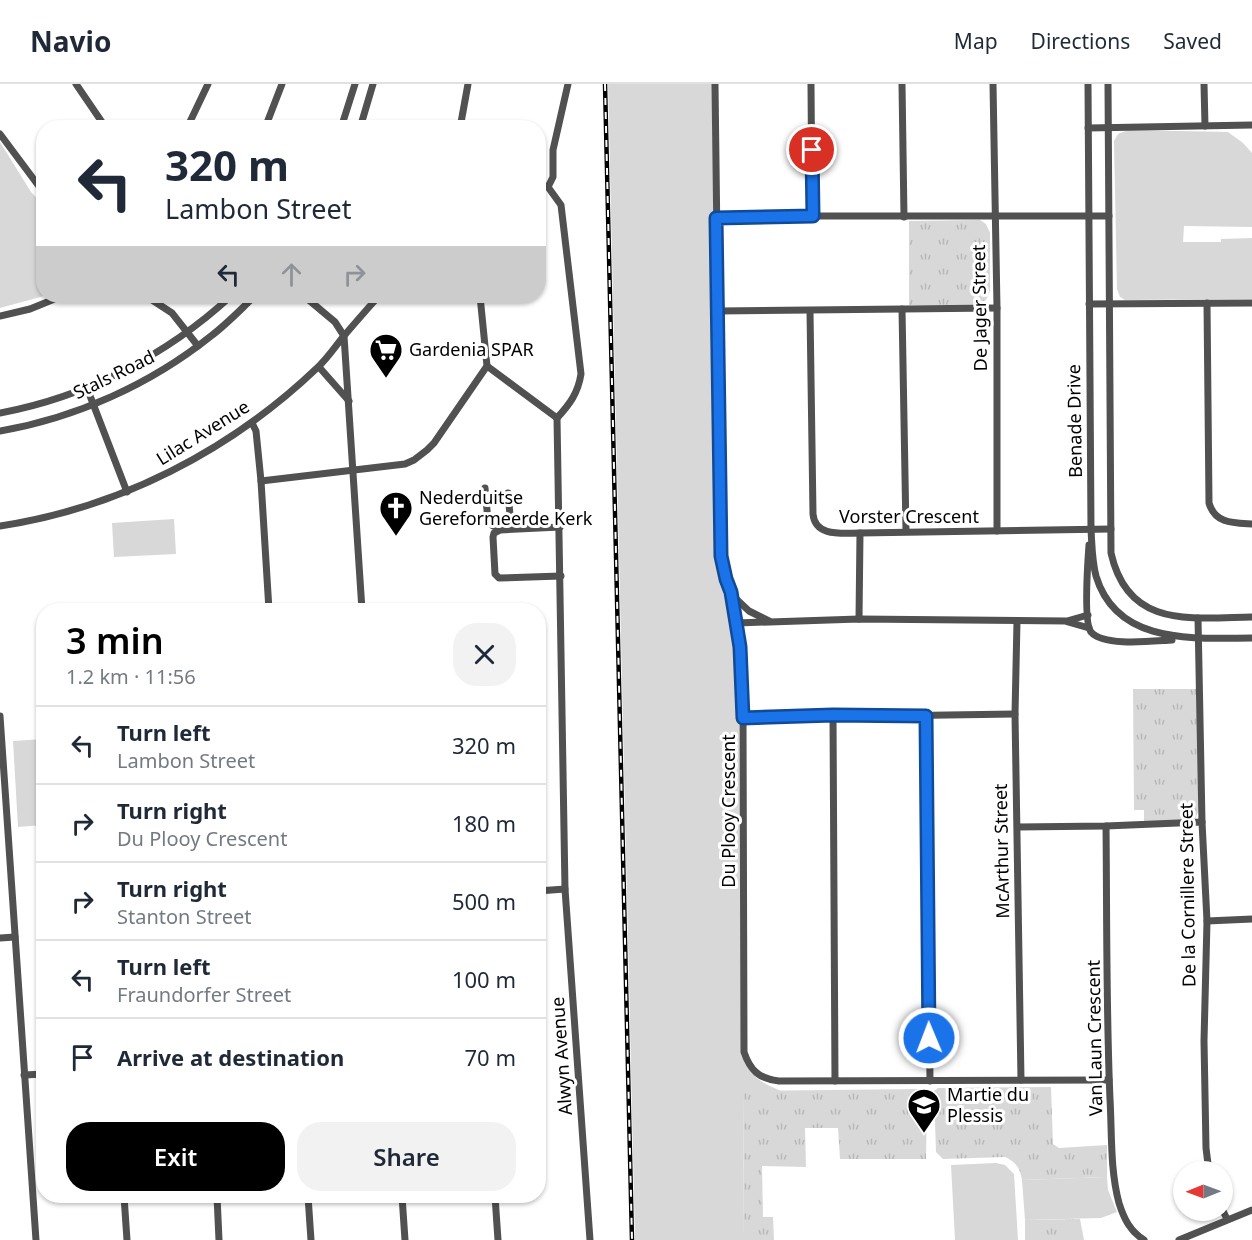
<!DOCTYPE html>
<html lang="en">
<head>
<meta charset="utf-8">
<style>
  body { margin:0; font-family:"Noto Sans",sans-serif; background:#f2f2f3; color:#1f2937; height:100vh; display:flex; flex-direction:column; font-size:22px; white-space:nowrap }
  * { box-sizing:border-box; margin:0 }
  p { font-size:20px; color:#747a83 }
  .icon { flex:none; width:33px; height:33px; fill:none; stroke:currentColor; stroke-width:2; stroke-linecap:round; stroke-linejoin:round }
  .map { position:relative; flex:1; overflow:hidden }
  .drawer { position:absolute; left:36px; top:519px; width:510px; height:600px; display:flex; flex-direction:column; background:#fff; border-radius:24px; box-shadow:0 2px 4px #0004 }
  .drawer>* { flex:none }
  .hud { position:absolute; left:36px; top:36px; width:510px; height:183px; border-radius:24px; box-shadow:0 2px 4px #0004; background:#fff; color:#1f2937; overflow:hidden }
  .needle { width:39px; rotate:269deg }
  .fabs { position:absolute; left:1173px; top:1077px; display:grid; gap:12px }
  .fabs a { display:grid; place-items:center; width:60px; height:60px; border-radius:50%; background:#fff; box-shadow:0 2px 4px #0004; font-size:30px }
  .pin { position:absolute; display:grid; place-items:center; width:51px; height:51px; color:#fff; margin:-26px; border:3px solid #fff; border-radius:50%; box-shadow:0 2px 6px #0007 }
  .me { position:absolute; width:66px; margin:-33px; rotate:359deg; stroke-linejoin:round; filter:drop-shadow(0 0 4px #0008) }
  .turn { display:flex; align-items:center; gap:21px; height:126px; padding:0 30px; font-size:27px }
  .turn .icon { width:78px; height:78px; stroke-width:2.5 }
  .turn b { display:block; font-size:42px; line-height:51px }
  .lanes { display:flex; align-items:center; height:57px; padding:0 30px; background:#0003; justify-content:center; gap:30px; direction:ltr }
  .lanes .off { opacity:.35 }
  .round { display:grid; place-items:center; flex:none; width:63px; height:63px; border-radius:24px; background:#f2f2f3 }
  .headline { display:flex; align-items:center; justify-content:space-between; height:102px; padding:0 30px }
  h1 { font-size:36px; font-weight:600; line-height:45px; color:#000 }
  .primary-button { display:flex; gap:12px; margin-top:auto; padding:12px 30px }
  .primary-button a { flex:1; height:69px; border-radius:24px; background:#000; color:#fff; font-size:24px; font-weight:600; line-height:69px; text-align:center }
  .primary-button a+a { background:#f2f2f3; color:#1f2937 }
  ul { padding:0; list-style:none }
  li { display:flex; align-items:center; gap:18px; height:78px; padding:0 30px; border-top:2px solid #e0e1e3 }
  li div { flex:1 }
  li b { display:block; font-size:22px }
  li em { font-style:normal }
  header { display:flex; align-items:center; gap:36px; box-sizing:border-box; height:84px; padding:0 30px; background:#fff; border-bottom:2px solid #e0e1e3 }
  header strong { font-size:28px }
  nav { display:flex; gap:33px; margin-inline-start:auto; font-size:21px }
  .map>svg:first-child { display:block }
  .grass { fill:#d8d8d8 }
  .park { fill:url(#park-tufts) }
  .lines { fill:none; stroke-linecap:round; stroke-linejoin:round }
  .minor { stroke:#515151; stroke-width:7 }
  .rail-casing { stroke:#000; stroke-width:4.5 }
  .rail { stroke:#fff; stroke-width:2; stroke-dasharray:7; stroke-linecap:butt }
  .route-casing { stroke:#114b97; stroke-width:15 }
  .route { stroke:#1a73e8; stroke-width:10 }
  .labels { text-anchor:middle; stroke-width:6; stroke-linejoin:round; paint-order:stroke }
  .street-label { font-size:18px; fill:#000; stroke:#fff }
  .poi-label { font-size:18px; fill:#000; stroke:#fff; text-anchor:start }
</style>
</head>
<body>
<header>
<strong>Navio</strong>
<nav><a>Map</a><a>Directions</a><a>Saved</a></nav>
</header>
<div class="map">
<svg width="1252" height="1156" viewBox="0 0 1252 1156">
  <defs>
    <pattern id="park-tufts" width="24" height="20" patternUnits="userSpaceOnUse" patternTransform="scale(1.5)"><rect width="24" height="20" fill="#d8d8d8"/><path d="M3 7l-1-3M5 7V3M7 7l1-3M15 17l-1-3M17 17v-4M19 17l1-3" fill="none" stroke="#b8b8b8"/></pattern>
  </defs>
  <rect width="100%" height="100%" fill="#fff"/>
  <g class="grass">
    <path d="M608,0H712L718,474C723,503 735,531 738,560L743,968C750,993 758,997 781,1007L743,1008L744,1156H635Z"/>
    <polygon points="1128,46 1228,48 1243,59 1252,69 1252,143 1184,142 1183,158 1221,158 1221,155 1252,154 1252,215 1125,216 1120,213 1117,205 1114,57 1118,50"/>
    <polygon points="0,58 31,108 43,121 44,212 0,224"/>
    <polygon points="174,435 176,470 114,473 112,439"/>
    <polygon points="43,655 43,741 18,743 13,657"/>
    <polygon points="996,1079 1005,1081 1014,1090 1018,1156 955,1156 951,1081"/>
    <polygon points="1107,1093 1108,1106 1117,1128 1101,1134 1025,1136 1022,1096"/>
  </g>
  <g class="park">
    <polygon points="980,136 986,140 990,149 990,207 986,216 976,221 909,221 909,137"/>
    <polygon points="1133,605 1197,605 1199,726 1195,735 1144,738 1144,726 1134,726"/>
    <path d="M1051,1003L1053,1060L1059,1064L1107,1061V1093L1022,1096C1020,1084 1016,1078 1005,1073L943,1075L936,1068L934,1007L938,1004Z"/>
    <polygon points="923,1005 927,1008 926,1075 840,1075 838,1044 805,1044 806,1083 762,1082 763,1133 773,1133 774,1156 744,1156 743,1007"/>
    <polygon points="1080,1135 1084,1156 1025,1156 1025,1136"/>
  </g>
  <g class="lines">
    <g class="minor">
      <polyline points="76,0 106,44"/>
      <path d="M715,0L721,472L731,508L740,563L743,634L744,968C750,986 759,995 779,997L1109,996"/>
      <polyline points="811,0 812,132"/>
      <polyline points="902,0 904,133"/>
      <polyline points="993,0 997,224 997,447"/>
      <path d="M1088,0L1091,446C1092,461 1092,477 1096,492C1117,562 1196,554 1252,554"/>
      <path d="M1108,0L1111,469C1128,545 1191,534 1252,533"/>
      <polyline points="1204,0 1205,42"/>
      <polyline points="187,44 208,0"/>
      <polyline points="265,44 282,0"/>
      <polyline points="341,44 355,0"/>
      <polyline points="360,44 373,0"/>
      <polyline points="460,44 468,0"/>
      <polyline points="1088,44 1252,41"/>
      <polyline points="0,50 44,109"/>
      <polyline points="716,134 812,132 1109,132"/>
      <polyline points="146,212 172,229 198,262"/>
      <polyline points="304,212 335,238 344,252 362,526"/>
      <path d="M1207,219L1209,419C1215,440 1234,439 1252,440"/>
      <polyline points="1089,220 1252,219"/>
      <polyline points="902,225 906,447"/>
      <polyline points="718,227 997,224"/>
      <path d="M810,227L813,430C815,453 842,449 860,449L1111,445"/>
      <polyline points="0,232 30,225 62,212"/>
      <polyline points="487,282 557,334"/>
      <polyline points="319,283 349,317"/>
      <polyline points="87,304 127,408"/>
      <path d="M0,329C86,313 167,271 231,212"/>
      <polyline points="557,334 565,805 590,1156"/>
      <path d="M557,334C570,320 578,309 581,290L561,121L548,103L553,93V66L568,0"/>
      <polyline points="252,339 256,347 261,397 269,526"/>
      <path d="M0,347C76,334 151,300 211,252C227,240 241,225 255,212"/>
      <polyline points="261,397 405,380 414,376 427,366 434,359 487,282 480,212"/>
      <polyline points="485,404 488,437 493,442 504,442"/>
      <polyline points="508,409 511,442"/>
      <path d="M0,442C119,424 230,367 317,284C327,275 335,263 343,253C355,239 367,225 379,212"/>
      <polyline points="560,443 500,446 494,449 493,453 495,490 499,494 561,492"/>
      <path d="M1089,461C1088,476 1083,538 1091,548C1104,563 1153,557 1172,556"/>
      <polyline points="732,511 749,527 769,537"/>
      <polyline points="1198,534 1202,738 1207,837 1204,957 1206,1064 1209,1088"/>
      <polyline points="859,535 860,449"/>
      <polyline points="1017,537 1015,630 1021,996"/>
      <polyline points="1068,538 1089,544"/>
      <polyline points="736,539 859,535 1067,537 1088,531"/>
      <polyline points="833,631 835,997"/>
      <polyline points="0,632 36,1156"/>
      <polyline points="926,632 930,997"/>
      <polyline points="743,634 1015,630"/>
      <path d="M1106,742C1107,833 1106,924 1110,1015C1112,1049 1110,1086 1119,1119C1124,1135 1130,1147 1144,1156"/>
      <polyline points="1018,743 1106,742 1202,738"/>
      <polyline points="538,807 565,805"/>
      <polyline points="1207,837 1252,835"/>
      <polyline points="0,854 15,853"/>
      <polyline points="24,991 44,990"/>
      <polyline points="124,1112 127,1156"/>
      <polyline points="217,1112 219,1156"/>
      <polyline points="308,1112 311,1156"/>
      <polyline points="402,1112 405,1156"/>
      <polyline points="495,1112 498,1156"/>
      <polyline points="1222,1125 1227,1135"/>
      <polyline points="1179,1156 1252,1126"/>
    </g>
    <g class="rail-casing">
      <polyline id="rail" points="605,0 632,1156"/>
    </g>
    <use href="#rail" class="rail"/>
  </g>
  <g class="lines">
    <g class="route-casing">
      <polyline id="route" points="812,66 813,132 716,134 721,472 726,495 731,508 740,563 743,634 833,631 926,632 929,954"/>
    </g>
    <use href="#route" class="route"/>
  </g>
  <defs>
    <g id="supermarket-pin" transform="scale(1.725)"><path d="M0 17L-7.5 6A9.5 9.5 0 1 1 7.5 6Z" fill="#000" stroke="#fff"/><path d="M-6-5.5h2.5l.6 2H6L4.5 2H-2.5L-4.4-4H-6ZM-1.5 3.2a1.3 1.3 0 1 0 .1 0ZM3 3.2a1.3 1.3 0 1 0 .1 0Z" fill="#fff"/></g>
    <g id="church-pin" transform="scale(1.725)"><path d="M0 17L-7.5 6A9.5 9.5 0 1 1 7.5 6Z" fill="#000" stroke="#fff"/><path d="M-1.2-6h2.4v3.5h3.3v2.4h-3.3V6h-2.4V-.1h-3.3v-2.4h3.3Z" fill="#fff"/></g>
    <g id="school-pin" transform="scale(1.725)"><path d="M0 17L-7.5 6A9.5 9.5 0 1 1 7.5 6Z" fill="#000" stroke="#fff"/><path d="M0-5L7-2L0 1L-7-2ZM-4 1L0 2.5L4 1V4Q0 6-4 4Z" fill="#fff"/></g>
  </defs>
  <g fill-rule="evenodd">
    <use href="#supermarket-pin" x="386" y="266"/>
    <use href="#church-pin" x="396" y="424"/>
    <use href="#school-pin" x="924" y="1021"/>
  </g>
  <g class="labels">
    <g class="street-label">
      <text transform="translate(980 224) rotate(-91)" y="6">De Jager Street</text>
      <text transform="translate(114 291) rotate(-26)" y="6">Stals Road</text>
      <text transform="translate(1075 337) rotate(-91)" y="6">Benade Drive</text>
      <text transform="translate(203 349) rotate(-32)" y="6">Lilac Avenue</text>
      <text x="909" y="439">Vorster Crescent</text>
      <text transform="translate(729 727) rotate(-90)" y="6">Du Plooy Crescent</text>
      <text transform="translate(1002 767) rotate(-91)" y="6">McArthur Street</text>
      <text transform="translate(1188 811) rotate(-91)" y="6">De la Cornillere Street</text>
      <text transform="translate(1095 954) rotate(-91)" y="6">Van Laun Crescent</text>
      <text transform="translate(562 972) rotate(-94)" y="6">Alwyn Avenue</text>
    </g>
    <g class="poi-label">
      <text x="409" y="272">Gardenia SPAR</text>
      <text x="419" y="420">Nederduitse<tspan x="419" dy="21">Gereformeerde Kerk</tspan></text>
      <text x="947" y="1017">Martie du<tspan x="947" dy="21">Plessis</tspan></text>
    </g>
  </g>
</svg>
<div class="fabs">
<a><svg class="needle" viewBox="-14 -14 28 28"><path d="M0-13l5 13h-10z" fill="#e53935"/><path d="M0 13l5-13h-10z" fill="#747a83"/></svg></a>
</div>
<div class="pin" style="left:812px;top:66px;background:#d93025"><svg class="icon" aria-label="arrive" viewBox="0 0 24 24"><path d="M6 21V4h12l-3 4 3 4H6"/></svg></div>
<svg class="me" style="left:929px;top:954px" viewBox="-20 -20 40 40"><circle r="17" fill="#1a73e8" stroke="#fff" stroke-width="3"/><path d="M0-11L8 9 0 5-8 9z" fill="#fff"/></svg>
<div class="hud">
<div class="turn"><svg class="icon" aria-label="left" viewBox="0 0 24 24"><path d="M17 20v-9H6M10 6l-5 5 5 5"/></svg><div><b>320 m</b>Lambon Street</div></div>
<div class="lanes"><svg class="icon" aria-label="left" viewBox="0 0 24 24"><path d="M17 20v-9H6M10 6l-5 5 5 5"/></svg><svg class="icon off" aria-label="ahead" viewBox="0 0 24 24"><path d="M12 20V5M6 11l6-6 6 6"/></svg><svg class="icon off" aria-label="right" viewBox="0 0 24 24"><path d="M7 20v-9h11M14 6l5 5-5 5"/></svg></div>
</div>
<section class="drawer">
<div class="headline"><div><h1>3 min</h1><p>1.2 km · 11:56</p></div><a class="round"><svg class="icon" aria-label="close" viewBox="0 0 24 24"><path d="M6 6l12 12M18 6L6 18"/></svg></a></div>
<ul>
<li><svg class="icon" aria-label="left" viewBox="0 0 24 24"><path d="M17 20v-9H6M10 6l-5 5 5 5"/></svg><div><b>Turn left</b><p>Lambon Street</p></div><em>320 m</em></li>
<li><svg class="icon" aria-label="right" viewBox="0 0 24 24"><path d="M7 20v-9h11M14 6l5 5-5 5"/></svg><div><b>Turn right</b><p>Du Plooy Crescent</p></div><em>180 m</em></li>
<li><svg class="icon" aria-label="right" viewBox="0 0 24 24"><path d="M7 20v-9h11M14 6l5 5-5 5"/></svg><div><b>Turn right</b><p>Stanton Street</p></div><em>500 m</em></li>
<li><svg class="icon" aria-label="left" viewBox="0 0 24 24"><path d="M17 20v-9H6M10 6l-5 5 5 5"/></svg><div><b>Turn left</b><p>Fraundorfer Street</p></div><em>100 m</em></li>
<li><svg class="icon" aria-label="arrive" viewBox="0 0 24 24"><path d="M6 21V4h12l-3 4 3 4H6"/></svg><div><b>Arrive at destination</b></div><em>70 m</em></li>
</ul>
<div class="primary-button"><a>Exit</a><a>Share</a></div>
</section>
</div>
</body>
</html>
